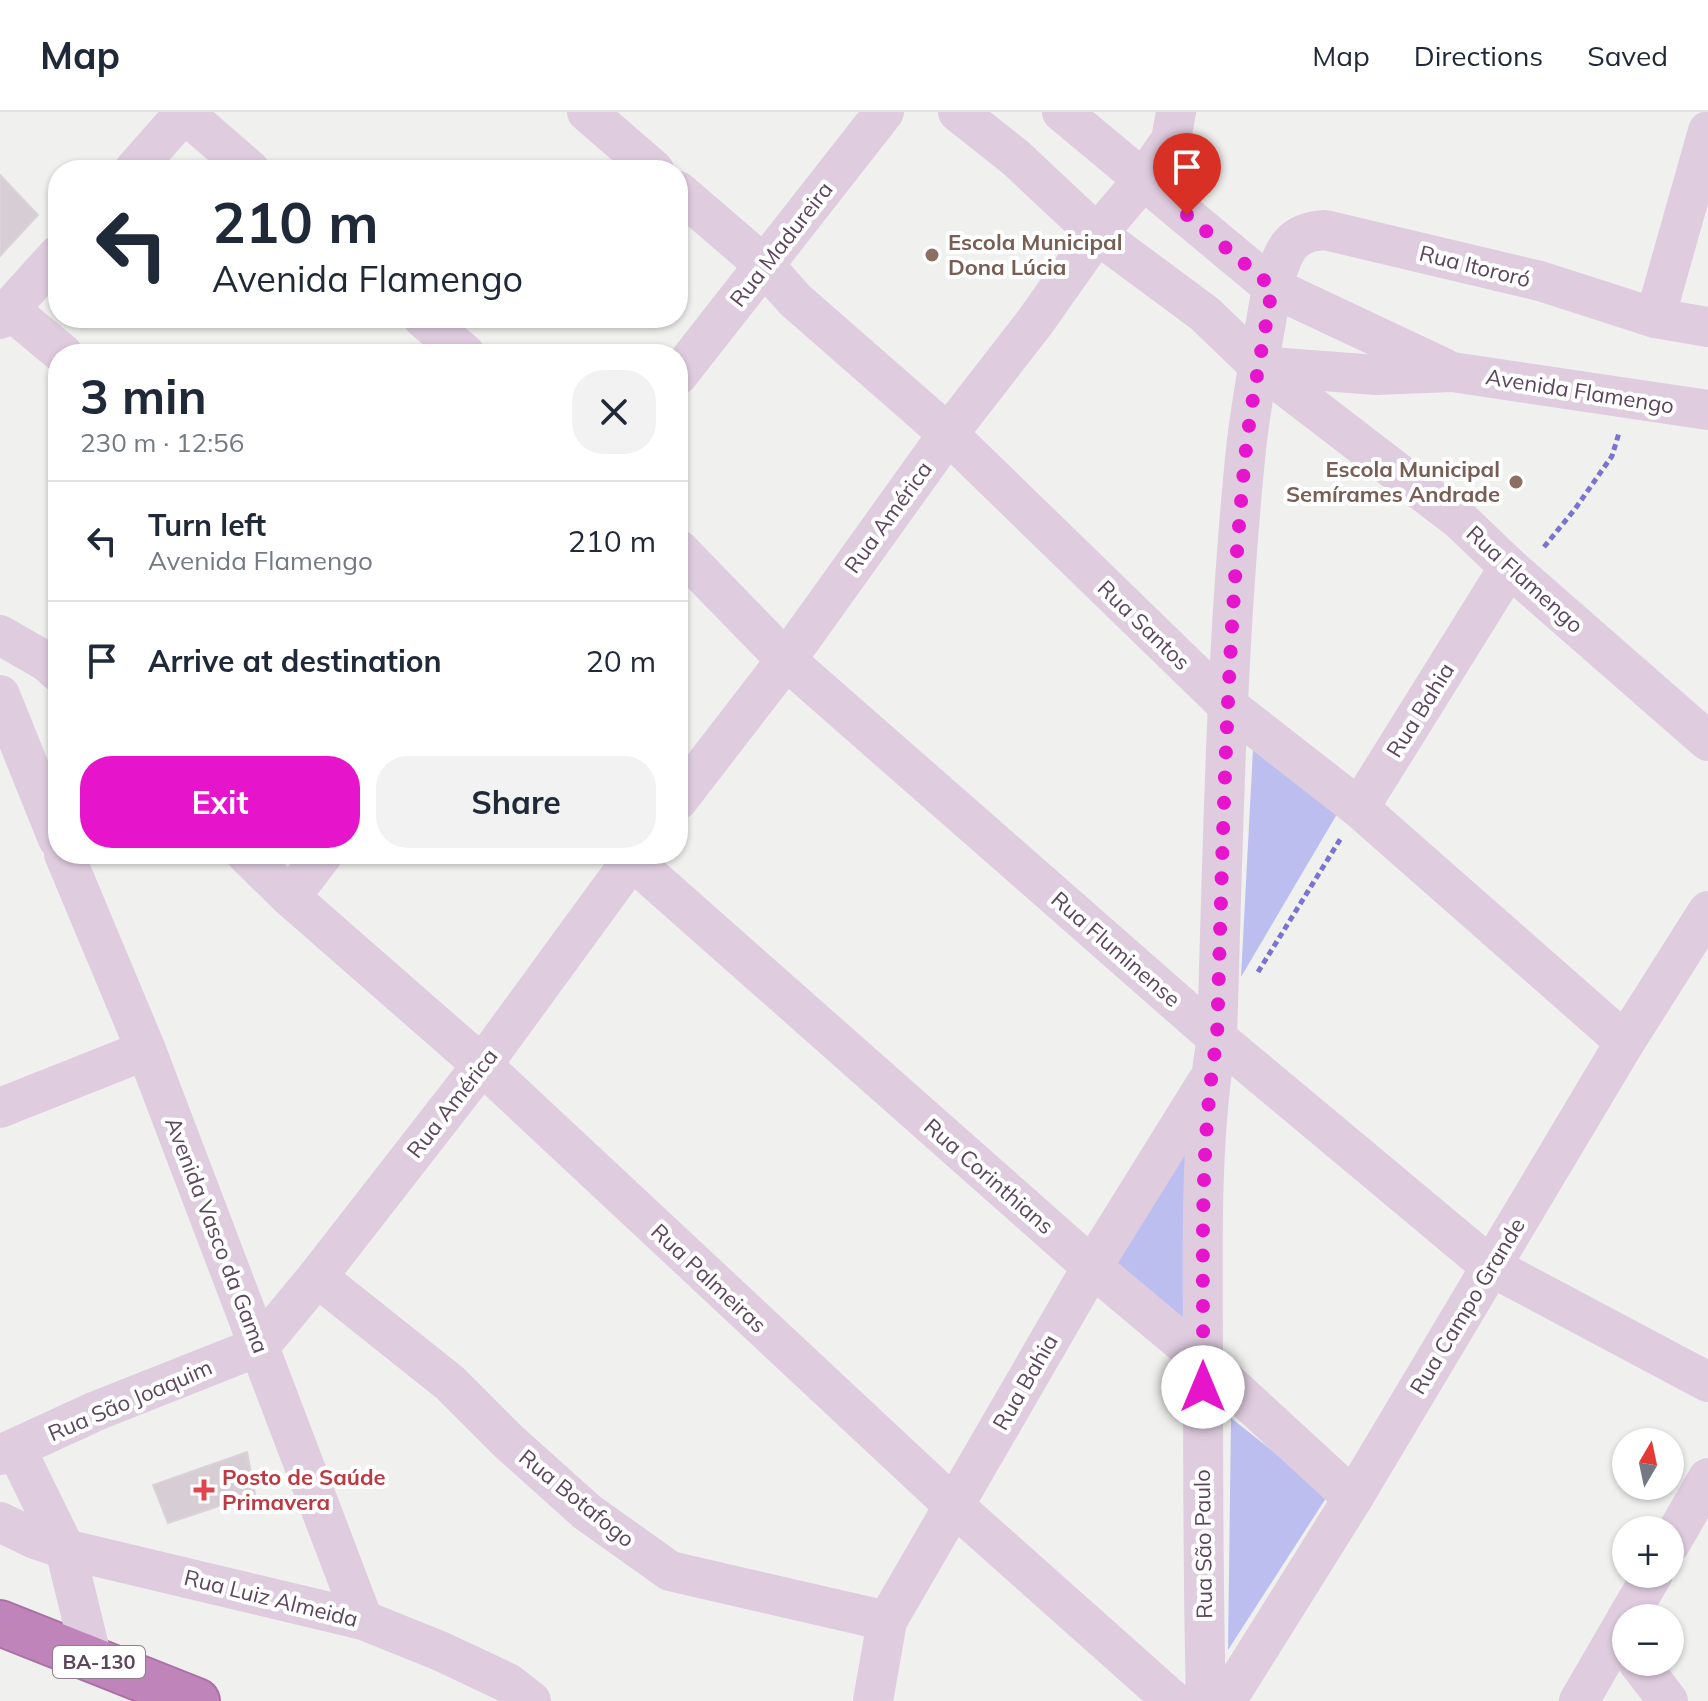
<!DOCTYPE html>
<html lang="en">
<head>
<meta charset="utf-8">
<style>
  body { margin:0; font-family:Mulish,sans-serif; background:#f2f2f3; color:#1f2937; height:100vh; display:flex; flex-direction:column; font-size:30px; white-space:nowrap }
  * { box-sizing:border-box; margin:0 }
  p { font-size:26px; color:#747a83 }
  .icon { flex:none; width:44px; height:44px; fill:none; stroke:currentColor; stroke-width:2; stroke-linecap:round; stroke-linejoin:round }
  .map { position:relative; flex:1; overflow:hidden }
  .details { position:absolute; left:48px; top:232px; width:640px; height:520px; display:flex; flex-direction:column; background:#fff; border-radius:32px; box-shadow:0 2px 6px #0004 }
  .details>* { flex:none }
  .hud { position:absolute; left:48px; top:48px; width:640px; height:168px; border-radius:32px; box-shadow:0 2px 6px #0004; background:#fff; color:#1f2937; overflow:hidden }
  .needle { width:52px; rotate:9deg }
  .controls { position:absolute; left:1612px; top:1316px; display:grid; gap:16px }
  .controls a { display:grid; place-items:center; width:72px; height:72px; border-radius:50%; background:#fff; box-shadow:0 2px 6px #0004; font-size:40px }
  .pin { position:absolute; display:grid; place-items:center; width:68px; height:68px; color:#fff; margin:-82px -34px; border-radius:50% 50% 50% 0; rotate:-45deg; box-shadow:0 0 8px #0007 }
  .pin .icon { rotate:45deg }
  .me { position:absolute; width:88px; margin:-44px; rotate:0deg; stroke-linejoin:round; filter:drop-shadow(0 0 6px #0008) }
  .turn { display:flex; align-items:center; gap:28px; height:168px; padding:0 32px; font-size:36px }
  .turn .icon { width:104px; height:104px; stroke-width:2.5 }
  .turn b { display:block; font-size:56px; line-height:68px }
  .round { display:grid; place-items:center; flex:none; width:84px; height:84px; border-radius:32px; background:#f2f2f3 }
  .headline { display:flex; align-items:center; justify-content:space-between; height:136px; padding:0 32px }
  h1 { font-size:48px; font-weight:700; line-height:60px }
  .primary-button { display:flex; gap:16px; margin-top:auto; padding:16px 32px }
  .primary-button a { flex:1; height:92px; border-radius:32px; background:#e614ca; color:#fff; font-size:32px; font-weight:700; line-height:92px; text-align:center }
  .primary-button a+a { background:#f2f2f3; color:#1f2937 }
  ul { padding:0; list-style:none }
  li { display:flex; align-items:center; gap:24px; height:120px; padding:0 32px; border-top:2px solid #e0e1e3 }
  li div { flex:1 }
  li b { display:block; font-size:30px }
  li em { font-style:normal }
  header { display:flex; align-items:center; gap:48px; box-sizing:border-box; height:112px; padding:0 40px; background:#fff; border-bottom:2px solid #e0e1e3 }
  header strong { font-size:38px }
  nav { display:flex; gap:44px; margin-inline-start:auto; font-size:28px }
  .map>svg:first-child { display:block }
  .green { fill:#bcbef0 }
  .building { fill:#d7cdd4; stroke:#dad2d8; stroke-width:2 }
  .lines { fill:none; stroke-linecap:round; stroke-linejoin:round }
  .highway-casing { stroke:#ab70a5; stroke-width:48 }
  .path { stroke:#7a73cf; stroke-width:5; stroke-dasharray:6 4; stroke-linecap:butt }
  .minor { stroke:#dfcddf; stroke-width:40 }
  .highway { stroke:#bf85ba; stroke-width:44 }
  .route { stroke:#e614ca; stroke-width:14; stroke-dasharray:0 25.2 }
  .education-dot { fill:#8d6e63; stroke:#fff; stroke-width:3 }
  .health-dot { fill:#e0444e; stroke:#fff; stroke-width:3 }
  .labels { text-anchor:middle; stroke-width:8; stroke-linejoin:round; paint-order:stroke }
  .shield { fill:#fff; stroke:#8e7e8d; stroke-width:2 }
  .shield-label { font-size:20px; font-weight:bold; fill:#5d465c }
  .education-label { font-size:22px; font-weight:bold; fill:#785e54; stroke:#fff; text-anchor:start }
  .street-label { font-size:22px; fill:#5d465c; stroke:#fff }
  .health-label { font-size:22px; font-weight:bold; fill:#be3a42; stroke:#fff; text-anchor:start }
</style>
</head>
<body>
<header>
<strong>Map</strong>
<nav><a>Map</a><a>Directions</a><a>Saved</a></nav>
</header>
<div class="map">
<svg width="1708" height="1589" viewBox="0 0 1708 1589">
  <rect width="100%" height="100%" fill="#f0f1ef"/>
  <g class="green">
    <polygon points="1253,637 1340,697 1241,865"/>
    <polygon points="1195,1012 1187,1214 1105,1151"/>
    <polygon points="1231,1306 1328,1383 1228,1538"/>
  </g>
  <g class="building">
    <polygon points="0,63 38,103 0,144"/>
    <polygon points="247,1340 255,1382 168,1411 153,1373"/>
  </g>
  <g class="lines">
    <g class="highway-casing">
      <polyline id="highway" points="0,1511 197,1589"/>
    </g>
    <g class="path">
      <polyline points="1544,435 1575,397 1612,344 1619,321"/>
      <polyline points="1258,860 1341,726"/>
    </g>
    <g class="minor">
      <polyline points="183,0 250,58"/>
      <polyline points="587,0 654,58"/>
      <polyline points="958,0 1016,46 1097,122 1205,202 1259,254 1376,263 1452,260 1708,298"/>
      <polyline points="1062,0 1272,175 1444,256"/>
      <polyline points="134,58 185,0"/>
      <polyline points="678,79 764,153 795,188 948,322 1227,593 1359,696 1625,930"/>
      <polyline points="10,198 63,242"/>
      <polyline points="423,206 465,242"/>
      <polyline points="1655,206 1708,19"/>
      <polyline points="0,207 58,143"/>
      <polyline points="1259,254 1461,409 1509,455 1708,629"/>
      <polyline points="678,263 884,0"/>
      <polyline points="678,437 786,548 1217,926 1490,1154 1708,1270"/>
      <polyline points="0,523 47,550 58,560"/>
      <polyline points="0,583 58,727"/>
      <polyline points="678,688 786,548 948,322 1035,210 1097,122 1144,67 1171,28 1176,0"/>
      <polyline points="1359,696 1509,455"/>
      <polyline points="64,742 146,938 363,1508"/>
      <polyline points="246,742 290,785 482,953 953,1393 1173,1589"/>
      <polyline points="625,742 1092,1155 1203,1248 1353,1386"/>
      <polyline points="290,785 323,742"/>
      <polyline points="0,996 146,938"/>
      <polyline points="317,1165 450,1271 509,1330 587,1400 670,1459 887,1509"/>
      <polyline points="16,1337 65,1437 92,1547"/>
      <polyline points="0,1343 96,1299 260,1234 317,1165 482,953 636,742"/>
      <polyline points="0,1410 35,1427 65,1437 363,1508 440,1539 508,1571 531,1589"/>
      <polyline points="1670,1432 1708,1366"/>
      <polyline points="1627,1506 1653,1462"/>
      <polyline points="1638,1550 1668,1589"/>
      <polyline points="873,1589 887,1509 1092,1155 1207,970"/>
      <path d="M1206,1589C1203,1475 1203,1362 1203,1248C1203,1142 1199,1030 1217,926C1223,729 1226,533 1246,337C1252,283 1263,229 1272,175C1283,143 1286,120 1325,118L1540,169L1655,206L1708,215"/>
      <polyline points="1226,1589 1353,1386 1625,930 1708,799"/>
      <polyline points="1579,1589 1626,1508"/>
    </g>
    <use href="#highway" class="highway"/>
  </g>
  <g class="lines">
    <path class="route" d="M1187,103L1272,175C1264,229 1252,283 1246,337C1226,533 1223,729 1217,926C1198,1039 1204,1160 1203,1275"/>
  </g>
  <g class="education-dot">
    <circle cx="932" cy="143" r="8"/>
    <circle cx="1516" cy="370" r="8"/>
  </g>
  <path class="health-dot" d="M200 1366h8v8h8v8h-8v8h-8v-8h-8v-8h8z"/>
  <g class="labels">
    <rect class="shield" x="53" y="1534" width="92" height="32" rx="6"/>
    <g class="shield-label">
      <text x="99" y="1557">BA-130</text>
    </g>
    <g class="education-label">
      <text x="948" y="138">Escola Municipal<tspan x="948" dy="25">Dona Lúcia</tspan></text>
      <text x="1500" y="365" text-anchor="end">Escola Municipal<tspan x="1500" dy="25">Semírames Andrade</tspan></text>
    </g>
    <g class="street-label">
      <text transform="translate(781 132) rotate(-52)" y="8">Rua Madureira</text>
      <text transform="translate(1475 154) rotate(14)" y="8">Rua Itororó</text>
      <text transform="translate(1580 279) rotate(9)" y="8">Avenida Flamengo</text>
      <text transform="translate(888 405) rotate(-54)" y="8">Rua América</text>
      <text transform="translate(1525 467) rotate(42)" y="8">Rua Flamengo</text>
      <text transform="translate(1144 513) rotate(44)" y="8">Rua Santos</text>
      <text transform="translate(1420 598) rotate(-58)" y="8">Rua Bahia</text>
      <text transform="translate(1116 837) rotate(41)" y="8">Rua Fluminense</text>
      <text transform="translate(452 991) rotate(-52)" y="8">Rua América</text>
      <text transform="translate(989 1064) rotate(41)" y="8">Rua Corinthians</text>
      <text transform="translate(217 1123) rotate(69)" y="8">Avenida Vasco da Gama</text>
      <text transform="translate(709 1166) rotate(43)" y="8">Rua Palmeiras</text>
      <text transform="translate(1467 1194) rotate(-59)" y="8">Rua Campo Grande</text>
      <text transform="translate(1025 1270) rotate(-60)" y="8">Rua Bahia</text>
      <text transform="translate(130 1288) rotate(-23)" y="8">Rua São Joaquim</text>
      <text transform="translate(577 1386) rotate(39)" y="8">Rua Botafogo</text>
      <text transform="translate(1203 1432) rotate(-91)" y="8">Rua São Paulo</text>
      <text transform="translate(271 1486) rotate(14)" y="8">Rua Luiz Almeida</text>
    </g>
    <g class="health-label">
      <text x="222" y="1373">Posto de Saúde<tspan x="222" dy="25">Primavera</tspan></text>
    </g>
  </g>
</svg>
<div class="controls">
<a><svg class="needle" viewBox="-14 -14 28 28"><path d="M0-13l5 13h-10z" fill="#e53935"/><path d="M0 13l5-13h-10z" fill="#747a83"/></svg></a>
<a>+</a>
<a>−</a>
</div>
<div class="pin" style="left:1187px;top:103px;background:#d93025"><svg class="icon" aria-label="arrive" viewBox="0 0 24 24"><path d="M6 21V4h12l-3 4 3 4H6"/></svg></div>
<svg class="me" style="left:1203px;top:1275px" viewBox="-20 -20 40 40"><circle r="19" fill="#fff"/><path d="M0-13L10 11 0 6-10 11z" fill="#e614ca"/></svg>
<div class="hud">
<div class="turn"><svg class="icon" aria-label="left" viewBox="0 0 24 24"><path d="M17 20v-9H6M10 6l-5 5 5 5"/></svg><div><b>210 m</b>Avenida Flamengo</div></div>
</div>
<section class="details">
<div class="headline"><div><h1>3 min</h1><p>230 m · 12:56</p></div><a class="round"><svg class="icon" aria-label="close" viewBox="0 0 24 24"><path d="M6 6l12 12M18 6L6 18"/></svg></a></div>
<ul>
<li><svg class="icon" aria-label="left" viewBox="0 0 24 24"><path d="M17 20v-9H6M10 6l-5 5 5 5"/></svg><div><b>Turn left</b><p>Avenida Flamengo</p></div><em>210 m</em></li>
<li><svg class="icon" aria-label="arrive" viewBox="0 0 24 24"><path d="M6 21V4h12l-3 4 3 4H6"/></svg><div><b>Arrive at destination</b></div><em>20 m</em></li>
</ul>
<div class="primary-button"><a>Exit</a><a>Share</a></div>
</section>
</div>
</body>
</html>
